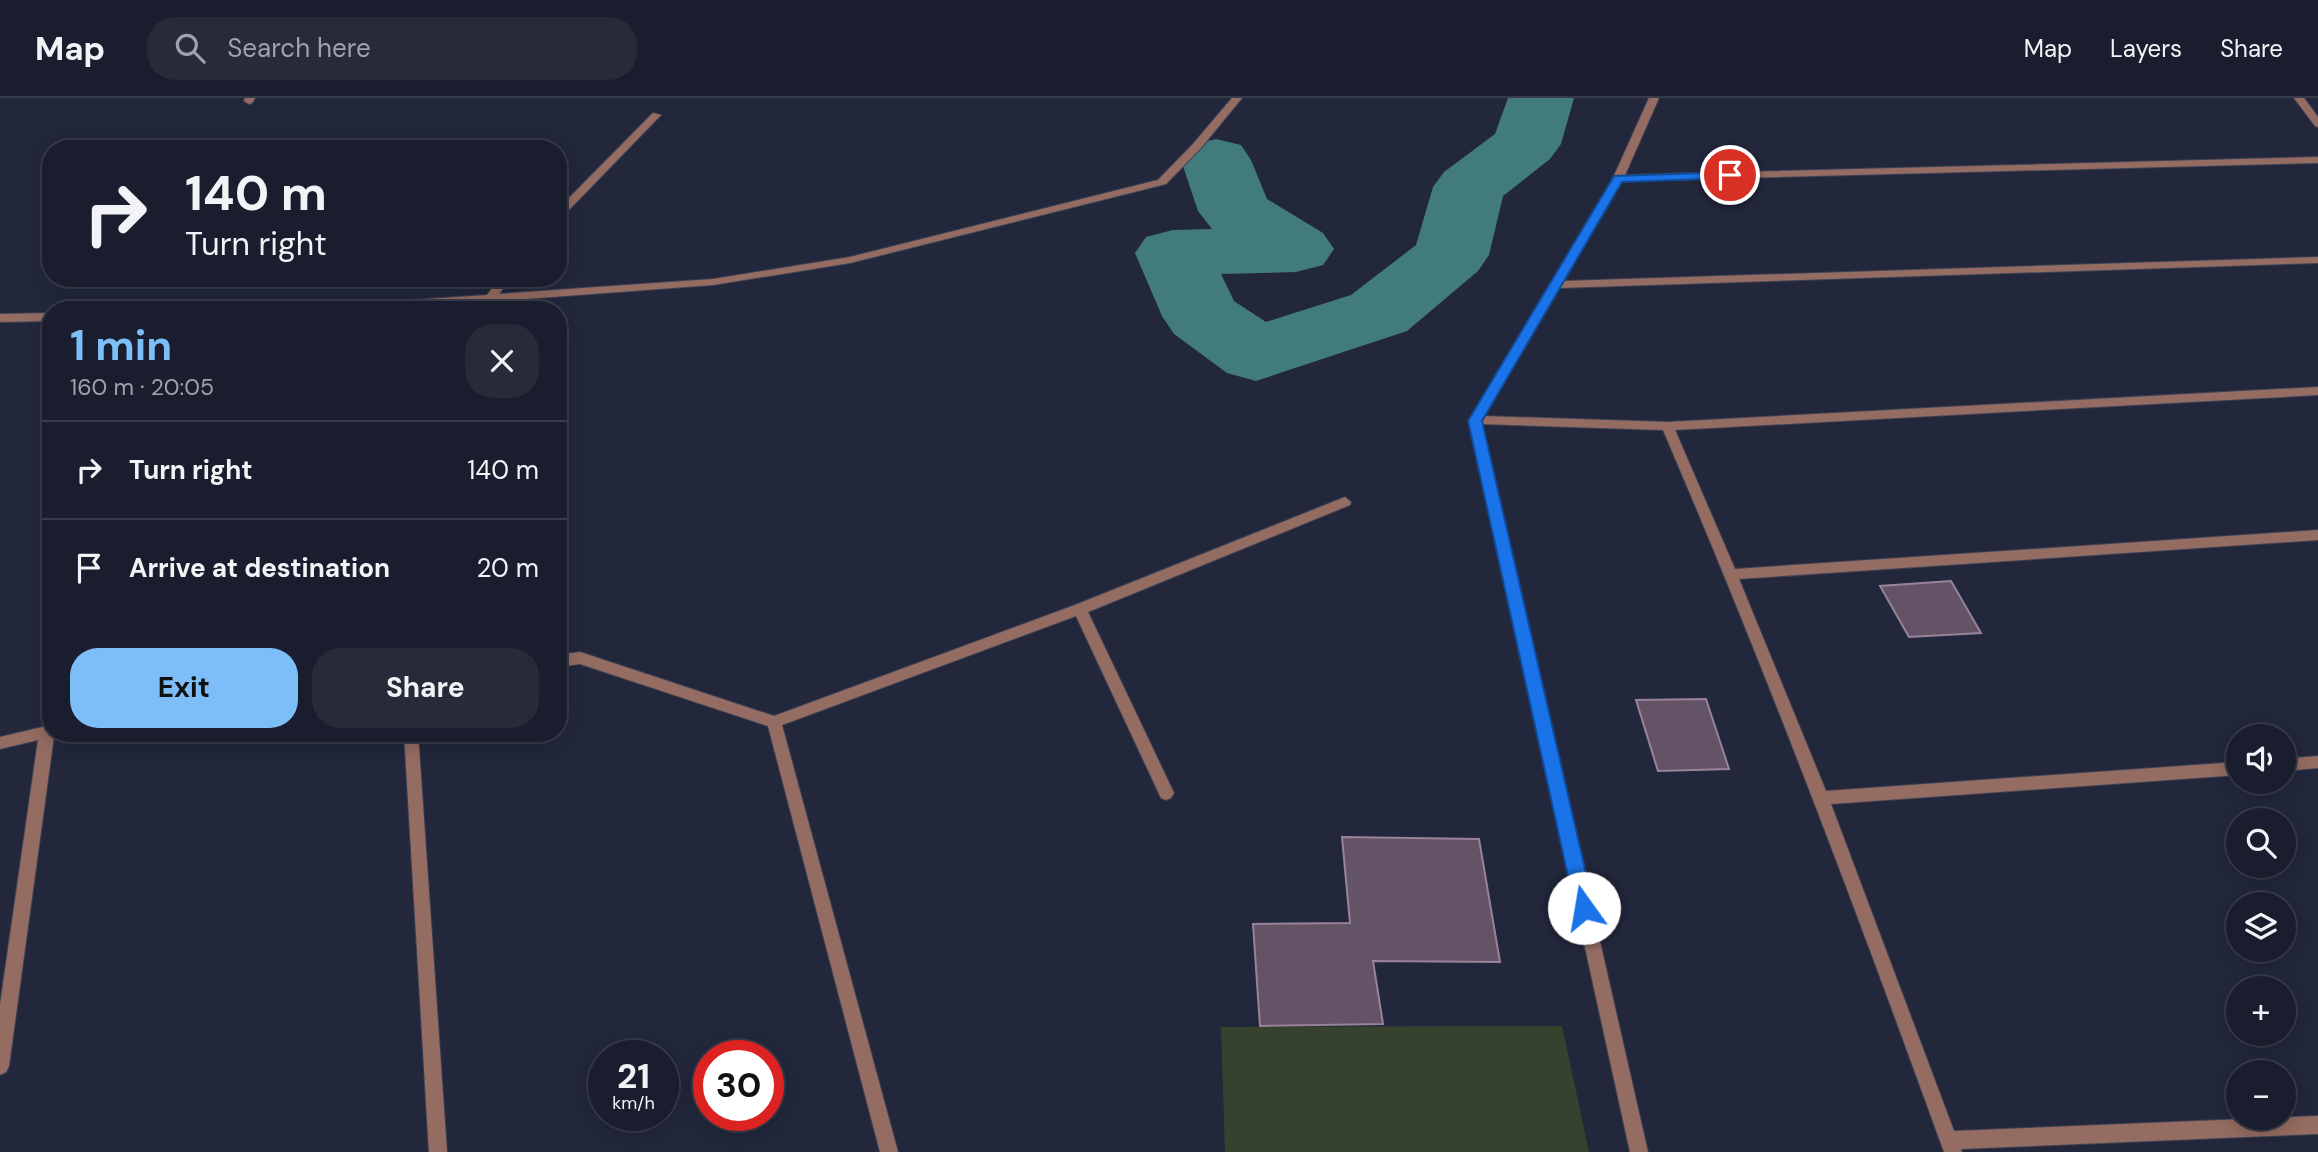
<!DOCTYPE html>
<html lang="en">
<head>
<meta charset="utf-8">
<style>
  body { margin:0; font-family:"DM Sans",sans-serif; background:#272a39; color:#f1f3f6; height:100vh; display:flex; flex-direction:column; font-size:26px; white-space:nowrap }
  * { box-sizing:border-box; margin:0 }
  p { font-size:23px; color:#9fa2aa }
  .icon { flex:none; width:38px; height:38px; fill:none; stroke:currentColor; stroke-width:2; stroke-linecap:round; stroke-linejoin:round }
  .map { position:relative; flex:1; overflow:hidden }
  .panel { position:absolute; left:42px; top:203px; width:525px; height:441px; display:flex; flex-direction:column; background:#1a1d2d; border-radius:28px; box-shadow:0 4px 18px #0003,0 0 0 2px #383b49 }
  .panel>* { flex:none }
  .hud { position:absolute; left:42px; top:42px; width:525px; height:147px; border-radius:28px; box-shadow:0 4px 18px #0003,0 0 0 2px #383b49; background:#1a1d2d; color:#f1f3f6; overflow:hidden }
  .buttons { position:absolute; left:2226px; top:626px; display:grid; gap:14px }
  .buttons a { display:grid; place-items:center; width:70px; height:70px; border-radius:50%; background:#1a1d2d; box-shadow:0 4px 18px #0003,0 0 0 2px #383b49; font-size:35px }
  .speed { position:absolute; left:588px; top:942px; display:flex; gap:14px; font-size:35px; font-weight:700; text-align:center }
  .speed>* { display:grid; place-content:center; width:91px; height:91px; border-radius:50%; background:#1a1d2d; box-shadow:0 4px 18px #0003,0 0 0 2px #383b49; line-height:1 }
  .speed small { font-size:18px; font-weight:400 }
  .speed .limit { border:10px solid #d22; background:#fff; color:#111 }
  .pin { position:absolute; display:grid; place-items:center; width:60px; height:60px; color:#fff; margin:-30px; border:4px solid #fff; border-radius:50%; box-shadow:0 2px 7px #0007 }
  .me { position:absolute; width:77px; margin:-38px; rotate:347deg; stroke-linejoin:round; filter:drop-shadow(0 0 5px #0008) }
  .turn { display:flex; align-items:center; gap:24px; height:147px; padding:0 28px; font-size:32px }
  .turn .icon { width:91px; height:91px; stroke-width:2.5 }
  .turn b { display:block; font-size:49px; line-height:60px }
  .round { display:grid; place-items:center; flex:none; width:74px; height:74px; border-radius:28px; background:#272a39 }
  .headline { display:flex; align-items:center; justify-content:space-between; height:119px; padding:0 28px }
  h1 { font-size:42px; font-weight:700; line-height:52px; color:#7dbef9 }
  .cta { display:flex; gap:14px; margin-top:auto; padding:14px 28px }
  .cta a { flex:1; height:80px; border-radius:28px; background:#7dbef9; color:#111; font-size:28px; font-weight:700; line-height:80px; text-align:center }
  .cta a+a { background:#272a39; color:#f1f3f6 }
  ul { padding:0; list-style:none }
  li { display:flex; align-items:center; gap:21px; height:98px; padding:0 28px; border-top:2px solid #383b49 }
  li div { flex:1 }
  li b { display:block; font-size:26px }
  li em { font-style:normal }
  header { display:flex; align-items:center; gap:42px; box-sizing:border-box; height:98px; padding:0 35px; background:#1a1d2d; border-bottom:2px solid #383b49 }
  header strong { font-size:33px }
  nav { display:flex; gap:38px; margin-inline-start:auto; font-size:24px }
  .search { width:490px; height:63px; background:#272a39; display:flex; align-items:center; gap:18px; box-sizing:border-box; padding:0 24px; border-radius:28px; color:#9fa2aa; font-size:26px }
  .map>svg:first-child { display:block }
  .green { fill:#37422e }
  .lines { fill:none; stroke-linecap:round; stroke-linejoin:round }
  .river { fill:#427b7c; fill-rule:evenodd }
  .building { fill:#645266; stroke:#97849a; stroke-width:2 }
  .minor-casing { stroke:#3e4256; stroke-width:2 }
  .minor { fill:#946c61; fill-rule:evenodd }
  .route { fill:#1a73e8; stroke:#114b97; stroke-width:2 }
</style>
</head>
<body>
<header>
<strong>Map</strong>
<div class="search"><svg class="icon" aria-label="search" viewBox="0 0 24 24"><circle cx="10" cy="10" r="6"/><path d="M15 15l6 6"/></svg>Search here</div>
<nav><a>Map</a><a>Layers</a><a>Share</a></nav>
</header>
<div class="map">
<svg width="2318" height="1054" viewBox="0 0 2318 1054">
  <rect width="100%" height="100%" fill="#22273c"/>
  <polygon class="green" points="1562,928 1589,1054 1225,1054 1221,929"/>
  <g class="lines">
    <polygon class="river" points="1508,0 1574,0 1561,46 1550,61 1503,98 1489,157 1478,173 1407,233 1256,283 1227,275 1174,236 1162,218 1135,155 1146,139 1173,132 1212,131 1198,113 1181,62 1191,47 1216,41 1241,47 1251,62 1267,101 1323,135 1334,151 1323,167 1296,174 1221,176 1234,203 1266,224 1351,197 1416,147 1433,89 1444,74 1495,36"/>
  </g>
  <g class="building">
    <polygon points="1951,483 1981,535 1909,539 1880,488"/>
    <polygon points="1706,601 1729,671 1658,673 1636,602"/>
    <polygon points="1342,739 1479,741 1500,864 1373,863 1383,926 1260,928 1253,826 1350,825"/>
  </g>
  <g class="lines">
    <g class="minor-casing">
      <g id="minor">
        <polygon points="245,0 255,0 252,5 249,6 244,3"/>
        <polygon points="1232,0 1242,0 1201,50 1166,86 850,165 713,187 375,212 317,212 322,208 487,197 500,180 511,180 499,196 713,181 850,159 1158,82 1193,46"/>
        <path d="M1649,0H1659L1625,77L2318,59V65L1621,83L1564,183L2318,159V165L1560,190L1483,318L1667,324L2318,289V297L1675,332L1735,471L2318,432V442L1739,481L1826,693L2238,664V677L1831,706L1954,1033L2318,1018V1036L1961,1051L1962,1054H1944C1856,811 1765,569 1663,332L1482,326L1648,1054H1630L1469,322L1580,140L1613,80Z"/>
        <polygon points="2294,0 2304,0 2318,19 2318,29 2315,28"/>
        <polygon points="653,15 661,17 562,119 558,120 558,111"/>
        <polygon points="51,215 51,223 0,224 0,216"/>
        <polygon points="1345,399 1351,404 1350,407 1088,514 1174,695 1171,700 1166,702 1161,700 1076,518 782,627 898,1054 880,1054 768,628 580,566 558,569 558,557 580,554 774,618 1075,507"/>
        <polygon points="51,627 51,635 57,635 54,638 9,968 6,974 0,977 0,907 38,642 0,651 0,639"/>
        <polygon points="404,635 418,635 447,1054 429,1054"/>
        <polygon points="2318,658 2318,670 2284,673 2284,661"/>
      </g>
    </g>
    <use href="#minor" class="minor"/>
  </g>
  <polygon class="route" points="1730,74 1736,77 1734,80 1622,84 1482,323 1594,810 1591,816 1584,819 1578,816 1575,810 1468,323 1614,78"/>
</svg>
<div class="buttons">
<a><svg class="icon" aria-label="sound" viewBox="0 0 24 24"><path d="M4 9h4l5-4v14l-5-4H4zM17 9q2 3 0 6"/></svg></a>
<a><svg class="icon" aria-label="search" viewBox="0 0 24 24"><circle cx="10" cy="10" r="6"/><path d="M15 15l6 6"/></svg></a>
<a><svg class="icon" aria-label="layers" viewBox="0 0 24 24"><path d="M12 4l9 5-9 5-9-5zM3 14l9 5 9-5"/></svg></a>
<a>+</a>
<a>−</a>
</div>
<div class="speed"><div>21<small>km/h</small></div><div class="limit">30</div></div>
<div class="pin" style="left:1730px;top:77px;background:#d93025"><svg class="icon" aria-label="arrive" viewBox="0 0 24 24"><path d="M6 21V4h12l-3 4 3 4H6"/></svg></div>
<svg class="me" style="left:1584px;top:810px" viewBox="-20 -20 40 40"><circle r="19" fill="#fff"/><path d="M0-13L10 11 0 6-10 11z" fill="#1a73e8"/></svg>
<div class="hud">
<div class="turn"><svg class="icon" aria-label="right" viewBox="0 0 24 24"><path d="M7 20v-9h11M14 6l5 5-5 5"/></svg><div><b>140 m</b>Turn right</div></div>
</div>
<section class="panel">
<div class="headline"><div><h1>1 min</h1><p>160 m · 20:05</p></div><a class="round"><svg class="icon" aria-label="close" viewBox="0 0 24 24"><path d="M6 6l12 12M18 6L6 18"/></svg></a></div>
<ul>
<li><svg class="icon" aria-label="right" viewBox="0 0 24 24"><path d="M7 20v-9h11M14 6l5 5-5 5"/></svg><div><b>Turn right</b></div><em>140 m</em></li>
<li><svg class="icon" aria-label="arrive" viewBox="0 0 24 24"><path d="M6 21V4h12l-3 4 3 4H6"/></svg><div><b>Arrive at destination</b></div><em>20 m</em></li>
</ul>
<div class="cta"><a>Exit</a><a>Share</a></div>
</section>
</div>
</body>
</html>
